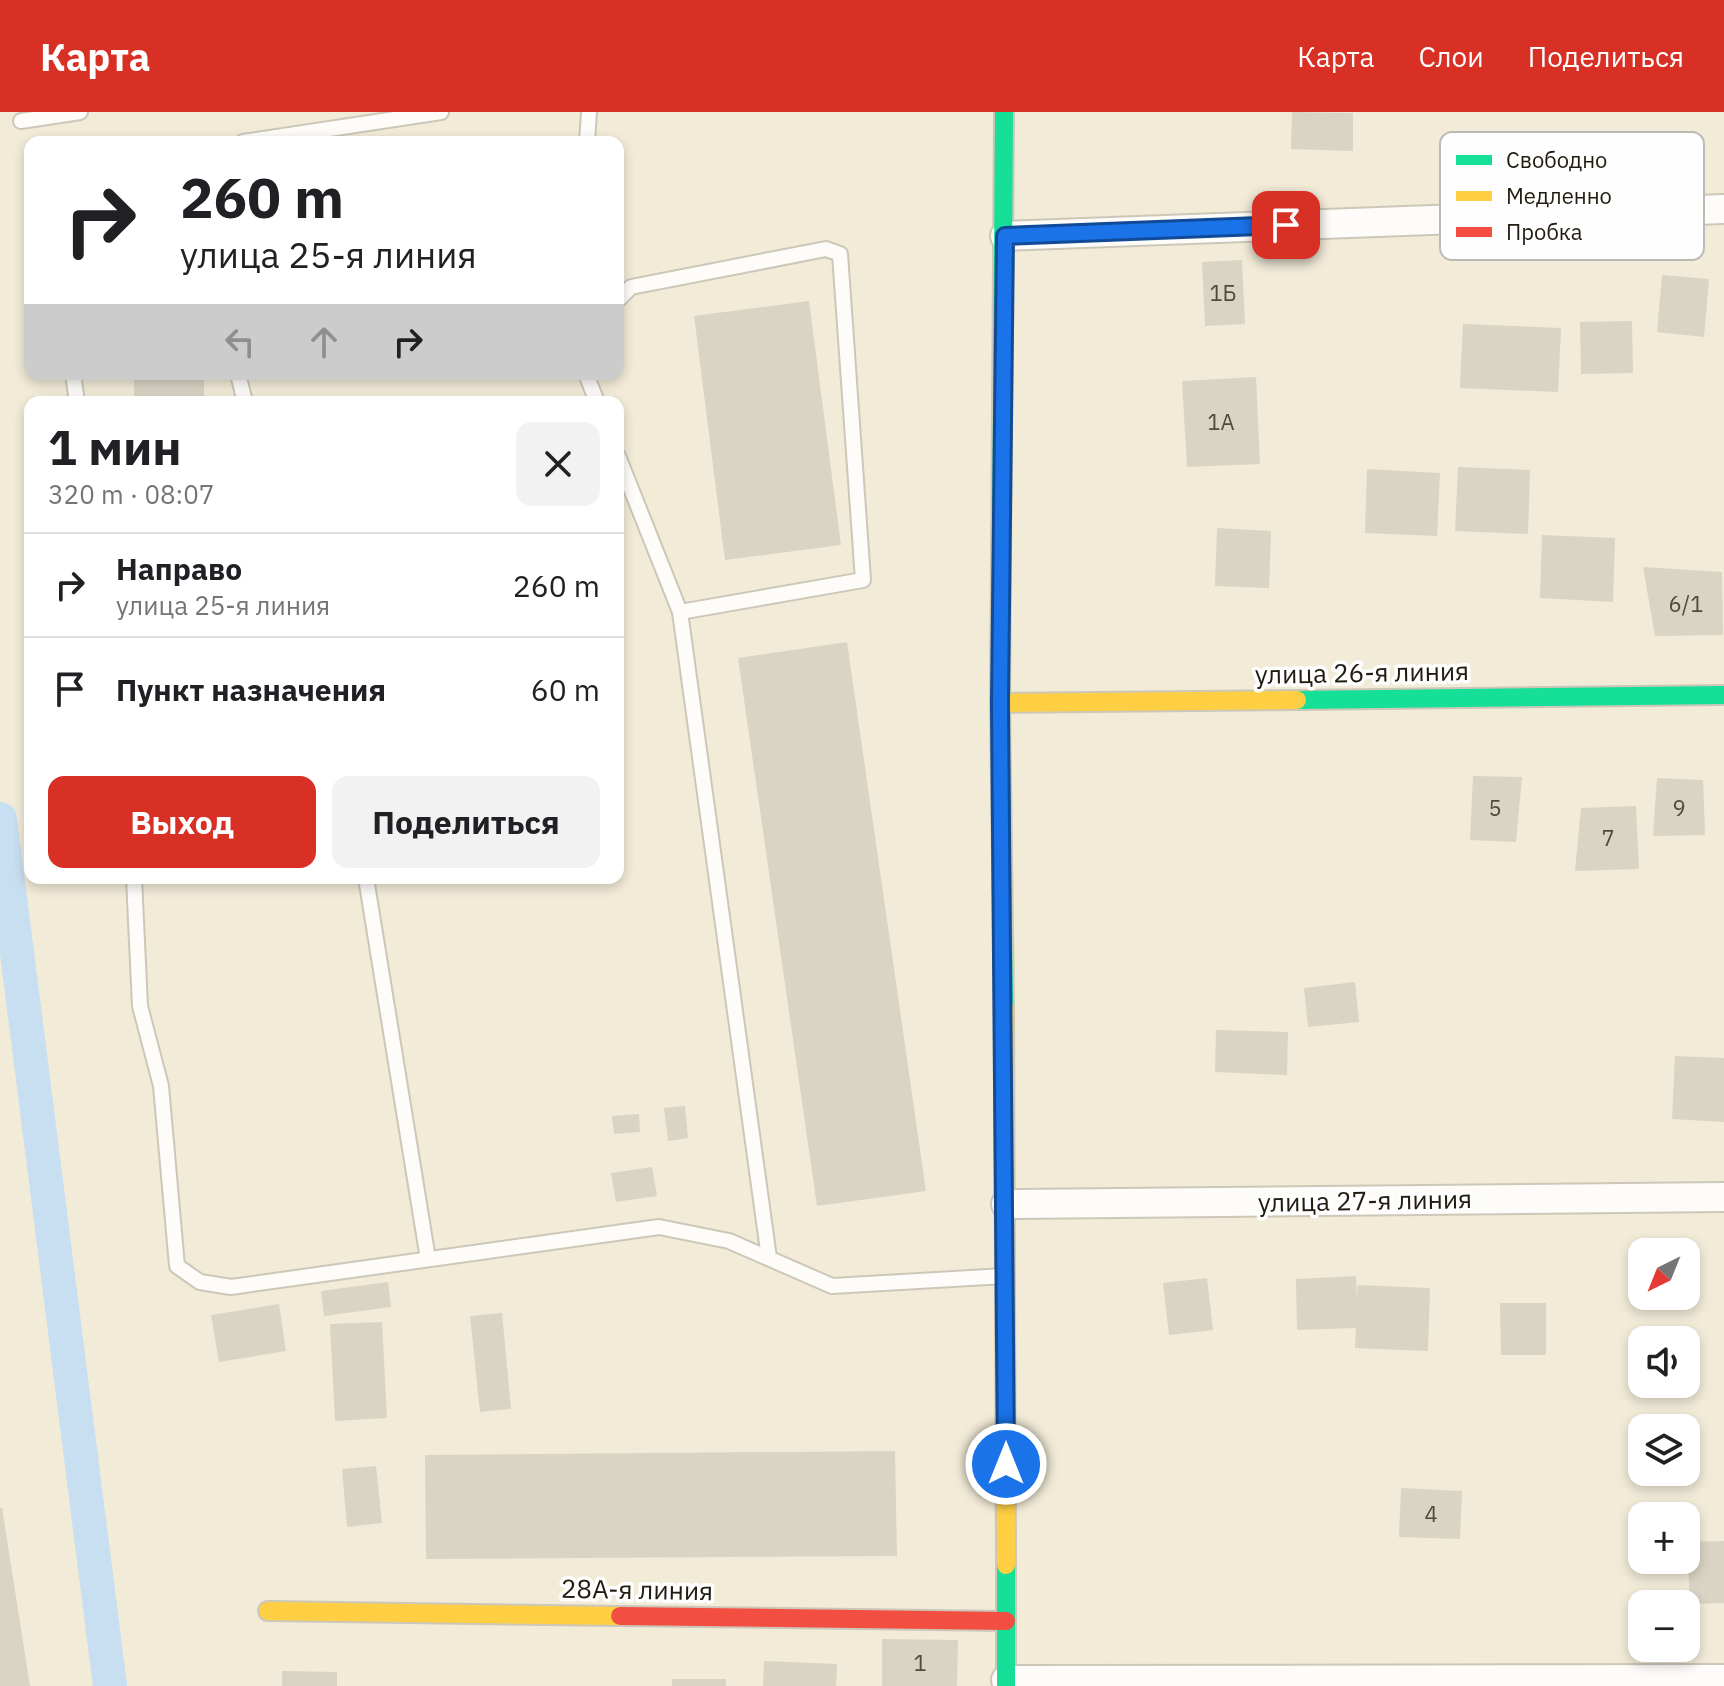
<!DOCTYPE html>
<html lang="ru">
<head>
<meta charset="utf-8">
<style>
  body { margin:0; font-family:"IBM Plex Sans",sans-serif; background:#f2f2f2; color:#202124; height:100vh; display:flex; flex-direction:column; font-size:30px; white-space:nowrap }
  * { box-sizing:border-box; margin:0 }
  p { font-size:26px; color:#757577 }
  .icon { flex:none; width:44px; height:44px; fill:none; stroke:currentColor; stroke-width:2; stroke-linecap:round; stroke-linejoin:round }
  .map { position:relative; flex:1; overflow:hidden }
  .panel { position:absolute; left:24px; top:284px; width:600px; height:488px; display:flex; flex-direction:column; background:#fff; border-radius:16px; box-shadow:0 4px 12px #0003 }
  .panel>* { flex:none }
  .top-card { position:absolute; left:24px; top:24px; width:600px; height:244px; border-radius:16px; box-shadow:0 4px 12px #0003; background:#fff; color:#202124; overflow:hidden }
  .needle { width:52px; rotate:223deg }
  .controls { position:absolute; left:1628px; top:1126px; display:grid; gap:16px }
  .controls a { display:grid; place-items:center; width:72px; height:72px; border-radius:16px; background:#fff; box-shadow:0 4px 12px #0003; font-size:40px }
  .pin { position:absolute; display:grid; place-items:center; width:68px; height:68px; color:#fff; margin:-34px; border-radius:16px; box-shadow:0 4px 12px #0006 }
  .me { position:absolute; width:88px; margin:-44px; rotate:0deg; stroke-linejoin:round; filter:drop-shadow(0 0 6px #0008) }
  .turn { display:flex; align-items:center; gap:28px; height:168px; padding:0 24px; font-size:36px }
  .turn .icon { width:104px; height:104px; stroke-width:2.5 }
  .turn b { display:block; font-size:56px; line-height:68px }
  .lanes { display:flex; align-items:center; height:76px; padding:0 24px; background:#0003; justify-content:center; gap:40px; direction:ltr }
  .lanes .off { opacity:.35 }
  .round { display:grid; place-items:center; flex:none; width:84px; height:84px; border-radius:16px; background:#f2f2f2 }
  .headline { display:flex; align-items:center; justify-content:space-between; height:136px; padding:0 24px }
  h1 { font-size:48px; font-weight:800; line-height:60px }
  .action { display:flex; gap:16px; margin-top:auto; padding:16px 24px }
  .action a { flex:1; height:92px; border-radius:16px; background:#d93025; color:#fff; font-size:32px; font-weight:800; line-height:92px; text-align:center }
  .action a+a { background:#f2f2f2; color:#202124 }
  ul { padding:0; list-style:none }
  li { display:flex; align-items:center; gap:24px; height:104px; padding:0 24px; border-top:2px solid #e0e0e0 }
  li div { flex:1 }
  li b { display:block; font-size:30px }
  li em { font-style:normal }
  header { display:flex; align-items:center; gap:48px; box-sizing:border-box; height:112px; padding:0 40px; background:#d93025; color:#fff }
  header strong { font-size:38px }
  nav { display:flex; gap:44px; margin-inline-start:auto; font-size:28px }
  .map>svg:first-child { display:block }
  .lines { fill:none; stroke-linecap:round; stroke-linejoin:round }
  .canal { stroke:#c7dff1; stroke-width:34 }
  .building { fill:#d9d4c4 }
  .lane-casing { stroke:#ccc7b8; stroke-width:18 }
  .street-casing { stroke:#ccc7b8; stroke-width:32 }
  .fast-casing { stroke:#ccc7b8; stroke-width:22 }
  .slow-casing { stroke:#ccc7b8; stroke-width:22 }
  .jam-casing { stroke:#ccc7b8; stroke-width:22 }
  .lane { stroke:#fdfcf9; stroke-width:14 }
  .street { stroke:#fdfcf9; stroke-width:28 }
  .fast { stroke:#16e098; stroke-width:18 }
  .slow { stroke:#ffcf43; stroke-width:18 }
  .jam { stroke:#f24e42; stroke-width:18 }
  .route-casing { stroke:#114b97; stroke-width:20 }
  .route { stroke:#1a73e8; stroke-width:14 }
  .labels { text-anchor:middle; stroke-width:7; stroke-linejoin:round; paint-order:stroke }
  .number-label { font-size:22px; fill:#504b3d }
  .street-label { font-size:26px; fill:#211c0f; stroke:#fefefe }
  .key { fill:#fefefe; stroke:#bcbab6; stroke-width:2 }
  .key-label { font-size:22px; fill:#211c0f }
</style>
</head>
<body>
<header>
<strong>Карта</strong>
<nav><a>Карта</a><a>Слои</a><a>Поделиться</a></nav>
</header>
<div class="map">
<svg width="1724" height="1574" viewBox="0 0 1724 1574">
  <rect width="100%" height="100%" fill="#f2ebd8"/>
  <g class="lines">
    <polyline class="canal" points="0,707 110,1574"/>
  </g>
  <g class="building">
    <polygon points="1292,0 1353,1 1353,39 1291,37"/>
    <polygon points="1242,148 1245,212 1205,214 1202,150"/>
    <polygon points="1662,163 1709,167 1704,225 1657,220"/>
    <polygon points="809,189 841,433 725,448 694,204"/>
    <polygon points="1632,209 1633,261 1581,262 1580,210"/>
    <polygon points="1463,212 1561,216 1558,280 1460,276"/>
    <rect x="134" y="264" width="70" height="26"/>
    <polygon points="1256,265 1260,352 1187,355 1182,269"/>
    <polygon points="1458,355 1530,358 1528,422 1455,419"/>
    <polygon points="1367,357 1440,361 1437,424 1365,421"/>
    <polygon points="1217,416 1271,419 1269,476 1215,474"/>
    <polygon points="1542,423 1615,426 1613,490 1540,486"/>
    <polygon points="1643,455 1722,460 1723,523 1655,524"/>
    <polygon points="847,530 926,1079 817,1094 738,546"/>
    <polygon points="1473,664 1522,665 1516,730 1470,728"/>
    <polygon points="1657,666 1703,668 1705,723 1653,724"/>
    <polygon points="1636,694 1639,757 1575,759 1581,696"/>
    <polygon points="1355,870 1359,910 1308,915 1304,876"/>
    <polygon points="1216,918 1288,920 1287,963 1215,960"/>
    <polygon points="1675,944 1724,946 1724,1010 1672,1007"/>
    <polygon points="685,994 688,1026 668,1029 664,996"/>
    <polygon points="639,1002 640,1020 614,1022 612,1004"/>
    <polygon points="652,1055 657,1084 616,1090 611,1061"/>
    <polygon points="1356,1164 1357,1186 1358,1173 1430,1176 1428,1239 1355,1236 1356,1216 1297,1218 1296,1167"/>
    <polygon points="1207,1166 1213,1218 1169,1223 1163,1171"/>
    <polygon points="388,1170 391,1195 324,1204 321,1179"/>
    <polygon points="1500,1191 1546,1191 1546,1243 1501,1243"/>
    <polygon points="279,1192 286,1239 219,1250 211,1203"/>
    <polygon points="502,1201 511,1297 480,1300 470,1204"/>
    <polygon points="382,1210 387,1306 335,1309 330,1212"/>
    <polygon points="895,1339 897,1444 426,1447 425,1343"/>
    <polygon points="376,1354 382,1411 347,1415 342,1357"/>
    <polygon points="1401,1376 1462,1379 1460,1427 1399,1425"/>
    <polygon points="0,1396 2,1396 30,1574 0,1574"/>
    <polygon points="1724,1429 1724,1491 1690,1492 1687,1430"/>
    <polygon points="882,1527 958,1528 957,1574 882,1574"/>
    <polygon points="764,1549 837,1552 836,1574 763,1574"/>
    <polygon points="282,1559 337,1560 337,1574 282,1574"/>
    <rect x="672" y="1567" width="54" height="7"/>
  </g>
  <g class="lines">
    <g class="lane-casing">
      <g id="lane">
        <polyline points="21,9 80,0"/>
        <polyline points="243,30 441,0"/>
        <polyline points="587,30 589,0"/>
        <polyline points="618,188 631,175 826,137 840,142 863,468 680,500 769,1146"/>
        <polyline points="73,262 77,290"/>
        <polyline points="238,262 245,290"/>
        <polyline points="586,262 597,290"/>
        <polyline points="618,344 680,500"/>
        <polyline points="134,766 140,894 161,974 177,1154 200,1170 231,1175 659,1115 729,1129 832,1174 1005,1164"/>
        <polyline points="366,766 428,1147"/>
      </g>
    </g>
    <g class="street-casing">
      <g id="street">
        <polyline points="1005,124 1724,97"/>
        <polyline points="1006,1092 1724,1085"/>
        <polyline points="1006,1568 1724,1567"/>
      </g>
    </g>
    <g class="fast-casing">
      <g id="fast">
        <polyline points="1297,588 1724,583"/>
        <polyline points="1004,895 1000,591 1004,0"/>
        <polyline points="1006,1453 1006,1574"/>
      </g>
    </g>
    <g class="slow-casing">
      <g id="slow">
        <polyline points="1000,591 1297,588"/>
        <polyline points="1004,895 1006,1453"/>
        <polyline points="268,1499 620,1504"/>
      </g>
    </g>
    <g class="jam-casing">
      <polyline id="jam" points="620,1504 1006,1509"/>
    </g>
    <use href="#lane" class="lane"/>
    <use href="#street" class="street"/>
    <use href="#fast" class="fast"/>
    <use href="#slow" class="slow"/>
    <use href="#jam" class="jam"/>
  </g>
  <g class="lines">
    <g class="route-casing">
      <polyline id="route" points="1006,1352 1000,591 1005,124 1286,113"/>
    </g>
    <use href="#route" class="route"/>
  </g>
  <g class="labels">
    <g class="number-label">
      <text x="1223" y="189">1Б</text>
      <text x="1221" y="318">1А</text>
      <text x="1686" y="500">6/1</text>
      <text x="1495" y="704">5</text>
      <text x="1679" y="704">9</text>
      <text x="1608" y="734">7</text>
      <text x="1431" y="1410">4</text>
      <text x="920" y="1559">1</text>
    </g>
    <g class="street-label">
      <text transform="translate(1362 561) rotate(-1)" y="9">улица 26-я линия</text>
      <text transform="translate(1365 1089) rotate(-1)" y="9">улица 27-я линия</text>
      <text transform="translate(637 1478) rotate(1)" y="9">28А-я линия</text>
    </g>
  </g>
  <rect x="1440" y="20" width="264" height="128" rx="12" class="key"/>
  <rect x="1456" y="43" width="36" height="10" fill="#16e098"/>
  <rect x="1456" y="79" width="36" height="10" fill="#ffcf43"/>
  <rect x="1456" y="115" width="36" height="10" fill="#f24e42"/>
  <g class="key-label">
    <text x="1506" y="56">Свободно</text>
    <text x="1506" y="92">Медленно</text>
    <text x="1506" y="128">Пробка</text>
  </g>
</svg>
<div class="controls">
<a><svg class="needle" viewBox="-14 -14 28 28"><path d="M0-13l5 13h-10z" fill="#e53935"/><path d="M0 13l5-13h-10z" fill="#757577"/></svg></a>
<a><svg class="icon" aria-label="sound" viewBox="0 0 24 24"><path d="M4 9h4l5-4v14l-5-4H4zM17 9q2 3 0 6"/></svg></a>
<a><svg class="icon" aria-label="layers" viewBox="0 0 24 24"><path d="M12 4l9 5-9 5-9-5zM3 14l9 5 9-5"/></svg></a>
<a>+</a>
<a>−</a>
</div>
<div class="pin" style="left:1286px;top:113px;background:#d93025"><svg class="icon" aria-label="arrive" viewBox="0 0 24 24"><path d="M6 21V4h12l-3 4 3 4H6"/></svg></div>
<svg class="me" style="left:1006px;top:1352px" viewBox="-20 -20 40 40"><circle r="17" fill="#1a73e8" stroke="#fff" stroke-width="3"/><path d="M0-11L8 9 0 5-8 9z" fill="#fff"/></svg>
<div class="top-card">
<div class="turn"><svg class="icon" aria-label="right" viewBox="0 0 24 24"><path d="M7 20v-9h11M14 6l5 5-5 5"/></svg><div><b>260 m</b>улица 25-я линия</div></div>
<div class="lanes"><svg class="icon off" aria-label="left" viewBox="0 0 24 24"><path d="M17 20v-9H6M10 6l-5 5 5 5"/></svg><svg class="icon off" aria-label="ahead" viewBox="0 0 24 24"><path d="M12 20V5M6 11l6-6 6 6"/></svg><svg class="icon" aria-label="right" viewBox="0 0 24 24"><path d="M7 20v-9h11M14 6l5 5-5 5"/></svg></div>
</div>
<section class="panel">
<div class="headline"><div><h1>1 мин</h1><p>320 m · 08:07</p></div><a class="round"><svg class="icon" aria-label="close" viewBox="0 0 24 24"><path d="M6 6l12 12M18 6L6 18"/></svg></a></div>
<ul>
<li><svg class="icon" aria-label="right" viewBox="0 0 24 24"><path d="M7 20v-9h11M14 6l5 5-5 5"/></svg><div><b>Направо</b><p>улица 25-я линия</p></div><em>260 m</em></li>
<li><svg class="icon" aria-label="arrive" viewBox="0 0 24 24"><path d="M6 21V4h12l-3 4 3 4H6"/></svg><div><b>Пункт назначения</b></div><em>60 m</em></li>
</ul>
<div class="action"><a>Выход</a><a>Поделиться</a></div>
</section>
</div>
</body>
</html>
